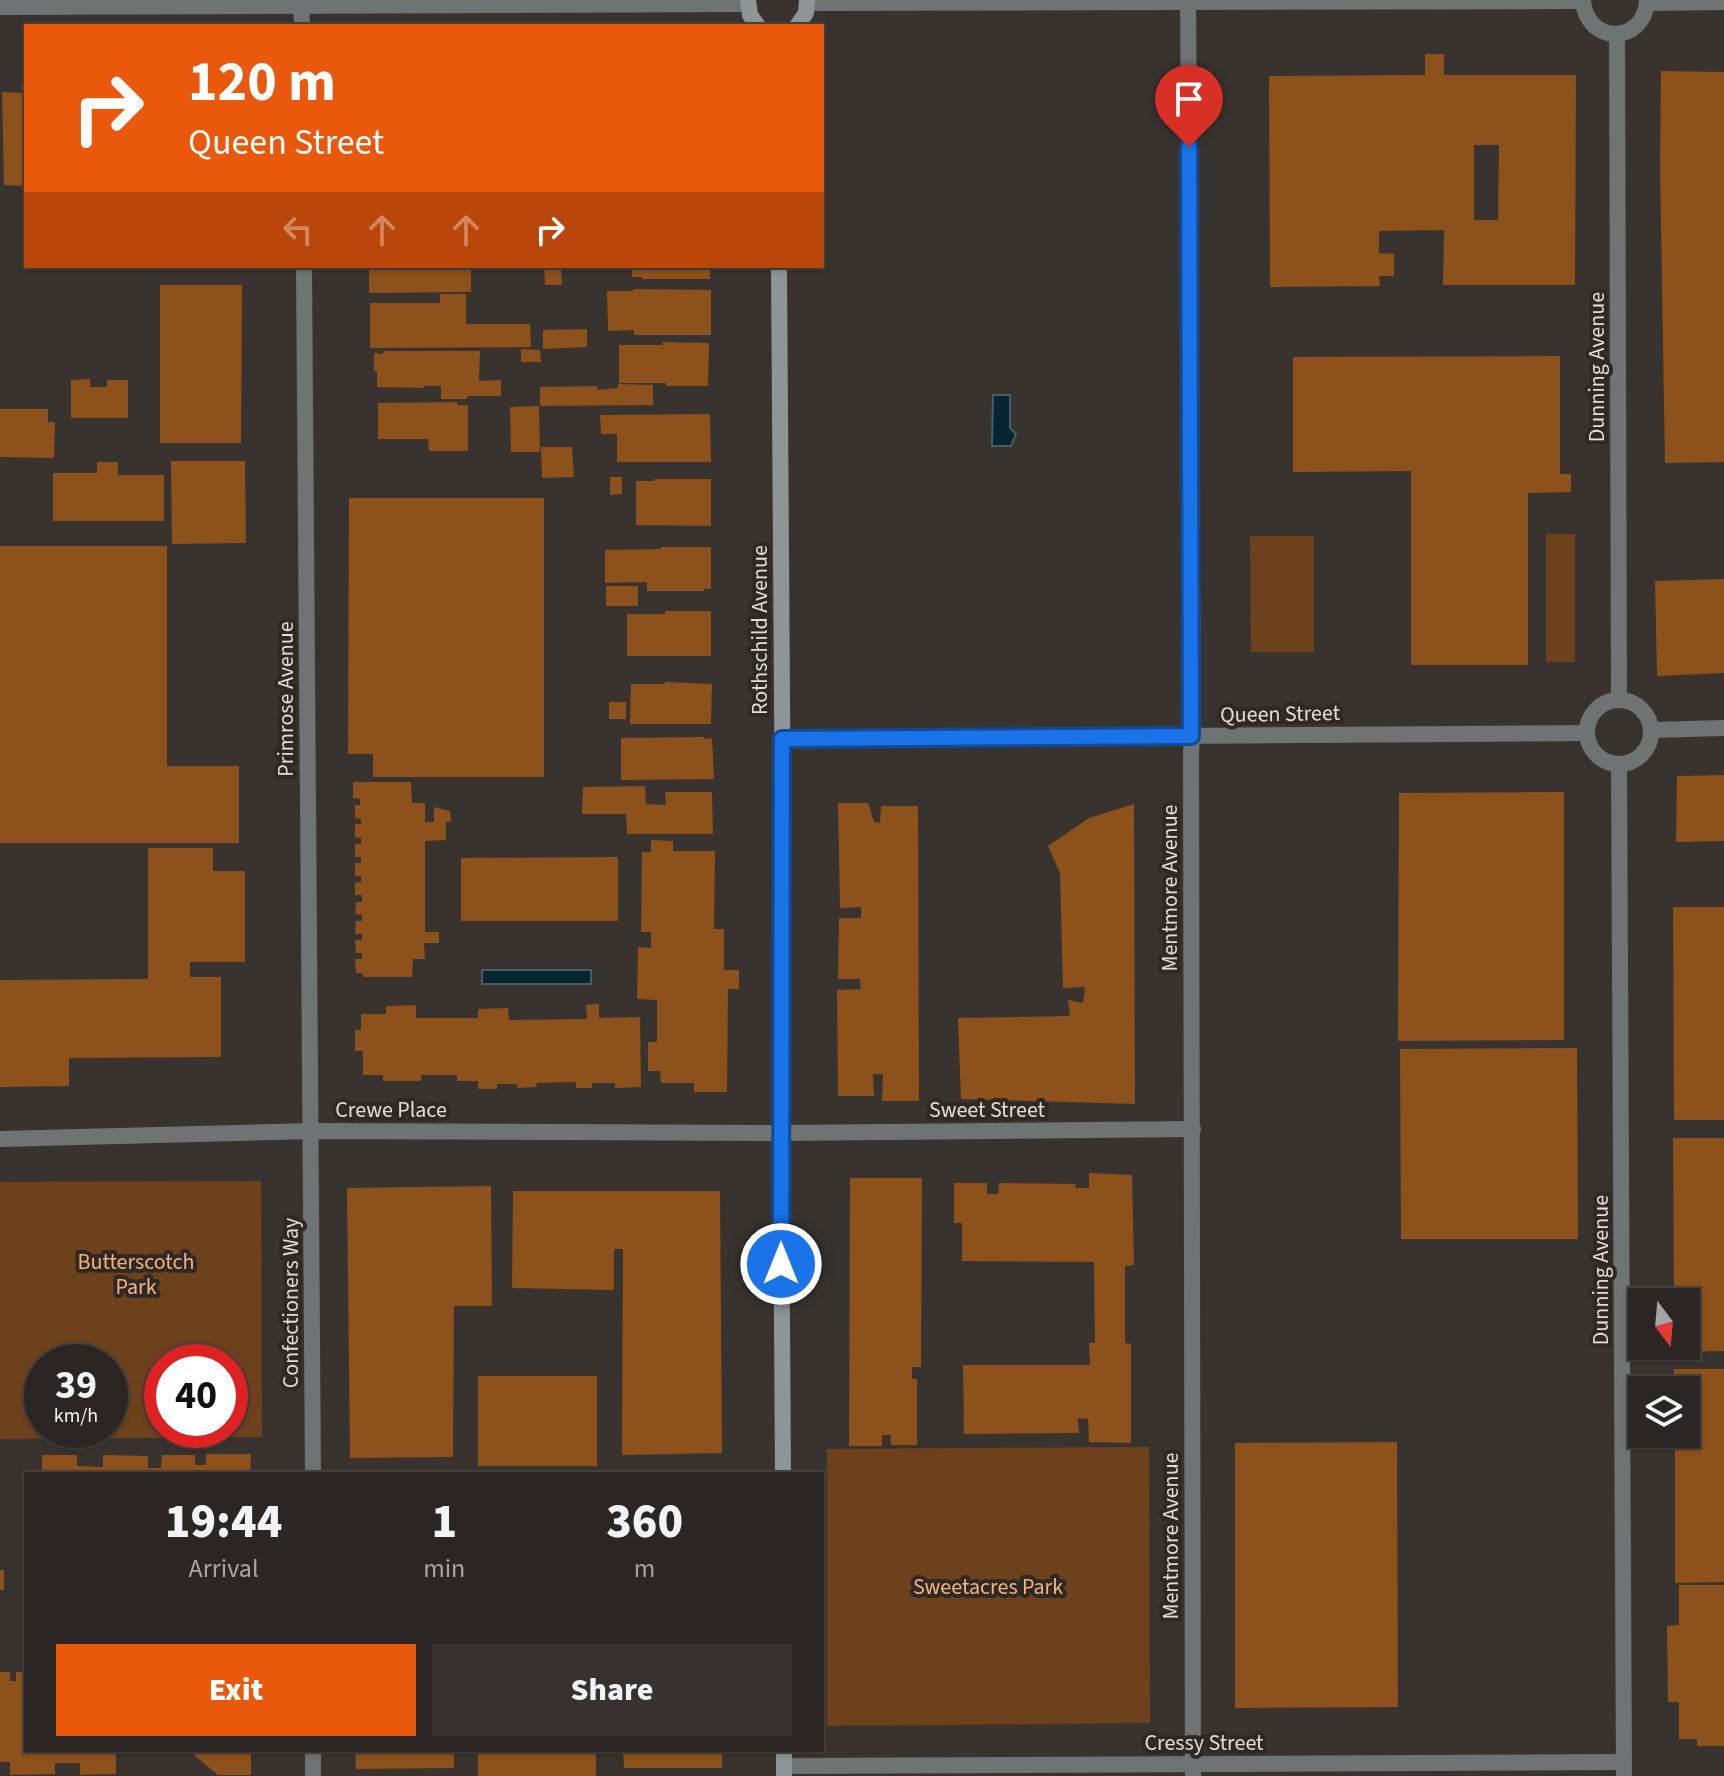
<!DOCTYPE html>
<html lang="en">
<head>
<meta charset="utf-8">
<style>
  body { margin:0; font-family:"Source Sans 3",sans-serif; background:#373230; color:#f1f3f6; height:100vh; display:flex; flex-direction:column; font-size:30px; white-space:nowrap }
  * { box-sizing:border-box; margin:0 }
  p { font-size:26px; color:#a6a5a6 }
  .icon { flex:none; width:44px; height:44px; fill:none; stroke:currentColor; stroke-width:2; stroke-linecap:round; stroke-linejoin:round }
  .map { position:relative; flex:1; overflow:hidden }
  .details { position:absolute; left:24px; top:1472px; width:800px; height:280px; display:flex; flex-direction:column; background:#2b2623; border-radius:0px; box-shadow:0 2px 6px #0004,0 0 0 2px #474341 }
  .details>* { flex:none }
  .top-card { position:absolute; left:24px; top:24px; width:800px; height:244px; border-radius:0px; box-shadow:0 2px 6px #0004,0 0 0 2px #474341; background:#ea580c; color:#fff; overflow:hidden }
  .needle { width:52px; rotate:164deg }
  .tools { position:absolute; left:1628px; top:1288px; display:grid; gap:16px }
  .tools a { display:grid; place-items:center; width:72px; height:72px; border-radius:0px; background:#2b2623; box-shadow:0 2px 6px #0004,0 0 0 2px #474341; font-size:40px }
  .speed { position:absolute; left:24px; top:1344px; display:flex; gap:16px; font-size:40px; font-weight:700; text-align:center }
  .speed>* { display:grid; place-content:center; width:104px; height:104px; border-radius:50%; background:#2b2623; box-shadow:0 2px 6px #0004,0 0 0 2px #474341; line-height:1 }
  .speed small { font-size:20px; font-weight:400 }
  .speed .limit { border:12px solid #d22; background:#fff; color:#111 }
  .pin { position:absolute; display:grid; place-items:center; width:68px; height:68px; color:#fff; margin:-82px -34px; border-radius:50% 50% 50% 0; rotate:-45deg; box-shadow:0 0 8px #0007 }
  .pin .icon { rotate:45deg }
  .me { position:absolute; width:88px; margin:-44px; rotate:0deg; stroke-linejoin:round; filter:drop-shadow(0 0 6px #0008) }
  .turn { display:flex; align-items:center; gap:28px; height:168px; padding:0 32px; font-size:36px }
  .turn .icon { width:104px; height:104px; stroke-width:2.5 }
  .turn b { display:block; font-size:56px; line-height:68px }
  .lanes { display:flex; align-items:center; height:76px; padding:0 32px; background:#0003; justify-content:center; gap:40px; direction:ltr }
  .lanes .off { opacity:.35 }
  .eta { display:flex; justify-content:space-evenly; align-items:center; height:136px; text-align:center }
  .eta b { font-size:48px; font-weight:800; line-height:56px }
  .primary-button { display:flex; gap:16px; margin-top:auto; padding:16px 32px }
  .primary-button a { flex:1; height:92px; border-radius:0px; background:#ea580c; color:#fff; font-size:32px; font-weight:800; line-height:92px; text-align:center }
  .primary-button a+a { background:#373230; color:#f1f3f6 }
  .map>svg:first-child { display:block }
  .green { fill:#6e411d; fill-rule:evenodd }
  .water { fill:#052630; stroke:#475d63; stroke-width:2 }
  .building { fill:#8d511b; fill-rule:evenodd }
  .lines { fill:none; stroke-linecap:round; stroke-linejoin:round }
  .street { stroke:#6f7374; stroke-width:16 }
  .secondary { stroke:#8f9597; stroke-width:16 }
  .route-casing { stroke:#114b97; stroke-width:20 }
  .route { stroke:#1a73e8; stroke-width:14 }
  .labels { text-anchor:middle; stroke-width:8; stroke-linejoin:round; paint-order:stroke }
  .street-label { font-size:22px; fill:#e0dcd9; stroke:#2f2926 }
  .park-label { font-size:22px; fill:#f8b27d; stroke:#2f2926 }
</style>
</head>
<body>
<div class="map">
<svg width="1724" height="1776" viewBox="0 0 1724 1776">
  <rect width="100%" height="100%" fill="#39332f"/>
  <g class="green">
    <rect x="1546" y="534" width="29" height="128"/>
    <polygon points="1250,536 1314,536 1314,652 1251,652"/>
    <path d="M261,1181L262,1437L0,1439V1182ZM110,1362V1430H42V1362ZM230,1362V1430H162V1362Z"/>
    <polygon points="1149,1447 1150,1723 827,1726 827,1449"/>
  </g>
  <g class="water">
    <polygon points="993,395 1010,395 1010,428 1016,434 1011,446 992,446"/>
    <rect x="482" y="970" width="109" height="14"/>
  </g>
  <g class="building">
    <path d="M1425,54H1444V75H1576L1575,285H1443L1444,230L1379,231V253L1394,254V276H1379L1380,286L1270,287L1269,76L1425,75ZM1474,145H1499L1498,220H1474Z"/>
    <polygon points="1661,71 1724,72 1724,462 1665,463 1660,164"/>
    <polygon points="21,83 26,83 26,186 4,185 2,92 22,93"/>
    <polygon points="369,266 471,266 471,292 369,293"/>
    <polygon points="544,266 553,266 553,269 561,270 562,285 545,285"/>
    <polygon points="632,266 710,266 710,279 642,279 642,277 632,277"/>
    <polygon points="160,285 242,285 241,443 160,443"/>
    <polygon points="633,289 711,290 711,335 634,335 634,330 608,331 607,291 633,291"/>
    <polygon points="440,294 466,294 466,324 530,324 531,347 370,348 370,303 440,303"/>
    <polygon points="587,329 587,347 543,349 543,330"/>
    <polygon points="663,342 709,343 708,386 666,386 666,383 619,383 619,345 662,345"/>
    <polygon points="521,349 540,350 541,362 521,362"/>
    <polygon points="383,351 480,351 479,381 501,380 501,396 467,396 467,399 441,399 441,386 424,386 424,388 377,387 377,371 374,371 374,353 383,354"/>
    <polygon points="1560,356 1560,474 1571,474 1571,492 1528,493 1528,665 1411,665 1411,471 1293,472 1293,357"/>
    <polygon points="90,379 90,387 107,387 107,380 128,380 128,418 71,418 71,380"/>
    <polygon points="618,384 653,385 653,405 540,406 540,387 597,386 597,390 618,388"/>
    <polygon points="457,402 457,405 468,405 468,451 429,451 428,439 378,439 378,403"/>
    <polygon points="539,406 540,452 511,452 510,407"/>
    <polygon points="0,409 48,409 48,422 55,422 54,458 0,457"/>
    <polygon points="710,414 711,462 617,462 617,434 601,434 600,415"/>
    <polygon points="541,447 572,447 574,477 542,478"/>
    <polygon points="171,461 245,461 246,543 172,544"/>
    <polygon points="97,462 118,462 118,475 164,475 164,521 53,521 53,473 97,473"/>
    <polygon points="610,477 622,477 622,494 610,495"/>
    <polygon points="654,479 711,479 711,526 636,525 636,481 654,481"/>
    <polygon points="349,498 544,498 544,777 373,777 373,754 348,754"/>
    <polygon points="0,546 167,546 167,766 239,766 239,843 0,843"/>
    <polygon points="661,547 711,547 711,589 704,589 704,591 647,591 647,582 605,583 605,550 661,549"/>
    <polygon points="1724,579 1724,673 1657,676 1655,581"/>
    <rect x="606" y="586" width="32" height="20"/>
    <polygon points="665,611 711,611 711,656 627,656 627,614 665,614"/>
    <polygon points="665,682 712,684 711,724 630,724 631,684 665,684"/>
    <rect x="609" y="702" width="17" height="17"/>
    <polygon points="704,737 704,739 712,738 714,779 621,780 621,738"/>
    <polygon points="1724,775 1724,841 1676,842 1677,776"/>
    <polygon points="353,782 411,782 412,803 425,803 425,822 434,822 434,807 450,811 451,822 446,822 446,840 425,841 425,932 439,932 439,943 424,943 425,959 413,959 412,977 363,977 362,973 356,973 355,959 362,959 362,953 356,953 355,940 362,940 362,934 355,934 356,921 362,921 362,915 355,914 356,902 362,902 362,895 355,895 355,883 361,882 361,876 355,876 355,863 361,863 361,857 355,857 355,844 361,844 361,838 355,837 355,824 361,824 361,819 355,818 355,805 360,805 360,799 353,798"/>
    <polygon points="645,786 646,804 666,805 665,792 712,792 713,834 627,834 626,814 582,814 583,787"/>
    <polygon points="1564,792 1564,1040 1398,1041 1399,793"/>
    <polygon points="838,803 868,803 874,822 880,823 881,806 918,806 919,1101 882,1101 883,1074 873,1074 874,1096 838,1096 837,990 861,989 860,979 838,979 839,918 861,918 861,907 840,908"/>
    <polygon points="1134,804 1135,1104 961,1099 958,1018 1070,1016 1068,1000 1083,1003 1085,987 1063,988 1060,873 1048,846 1089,818"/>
    <polygon points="651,840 673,841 673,851 715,851 714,929 724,929 724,970 739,970 739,989 728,989 727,1092 694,1092 694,1083 661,1083 660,1071 648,1071 648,1042 657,1042 657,1000 637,999 638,947 651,948 651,932 641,932 642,852 651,852"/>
    <polygon points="148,848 213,848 213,871 245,871 245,962 190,962 190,977 221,977 221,1057 69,1058 69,1086 0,1087 0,980 148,979"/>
    <polygon points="618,857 618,921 461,921 461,858"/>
    <polygon points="1673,907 1724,907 1724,1120 1674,1120"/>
    <polygon points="599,1004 599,1018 640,1017 641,1087 615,1088 615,1083 592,1083 592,1088 576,1088 576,1082 536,1083 537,1087 517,1088 517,1084 497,1084 497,1089 478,1089 478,1081 457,1081 457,1075 421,1075 421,1081 383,1081 383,1075 363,1075 363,1051 355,1051 355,1030 361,1030 361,1014 386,1014 386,1006 416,1005 416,1018 478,1018 478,1009 508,1008 509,1020 587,1019 586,1005"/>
    <polygon points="1577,1048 1578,1239 1401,1239 1400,1049"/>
    <polygon points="1673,1138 1724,1138 1724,1351 1675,1352 1675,1346 1686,1346 1686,1302 1674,1302"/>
    <polygon points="1089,1173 1132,1175 1134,1265 1125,1266 1125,1343 1131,1344 1131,1443 1089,1442 1088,1419 1078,1418 1079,1433 964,1434 963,1365 1090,1365 1089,1343 1095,1343 1094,1262 962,1261 962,1223 954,1223 954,1183 987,1183 987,1194 998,1194 999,1183 1076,1184 1075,1188 1089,1188"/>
    <polygon points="850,1178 922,1178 921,1367 912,1367 912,1379 917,1379 917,1445 891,1445 891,1435 882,1435 882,1446 849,1446"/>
    <polygon points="491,1186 492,1306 454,1306 453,1457 350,1458 347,1188"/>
    <polygon points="513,1191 720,1191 722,1453 622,1455 623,1249 614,1249 614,1290 512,1288"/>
    <polygon points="1674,1369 1724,1369 1724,1582 1675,1583 1675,1434 1686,1434 1686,1390 1674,1390"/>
    <rect x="478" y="1376" width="119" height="90"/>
    <polygon points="1397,1442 1398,1707 1235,1708 1235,1443"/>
    <polygon points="206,1454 251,1454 250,1474 42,1474 42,1455 77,1455 77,1466 103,1467 103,1455 148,1456 148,1468 161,1468 162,1455 195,1455 195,1465 206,1465"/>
    <rect x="0" y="1570" width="4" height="20"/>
    <polygon points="1679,1585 1724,1585 1724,1746 1697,1746 1697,1739 1679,1739 1679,1702 1668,1702 1667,1626 1679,1625"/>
    <polygon points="0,1672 10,1672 10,1681 16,1681 16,1672 26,1672 26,1750 116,1750 116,1774 80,1775 80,1763 55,1763 55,1774 10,1775 10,1762 0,1762"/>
    <polygon points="188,1750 251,1750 251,1775 218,1775"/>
    <polygon points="355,1750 454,1750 454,1768 356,1769"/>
    <rect x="478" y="1750" width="118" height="26"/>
    <polygon points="623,1750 722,1750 722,1768 624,1768"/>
  </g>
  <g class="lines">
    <g class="street">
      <polyline points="301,0 302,26"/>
      <polyline points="1188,0 1193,719 1191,753 1193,1776"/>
      <path d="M1583,0C1586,45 1645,45 1647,0"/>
      <polyline points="807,3 1582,1"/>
      <polyline points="1648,3 1724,2"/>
      <polyline points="0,7 747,4"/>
      <polyline points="1617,34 1619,700"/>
      <polyline points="304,266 313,1474"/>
      <circle cx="1619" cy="732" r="32"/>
      <polyline points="1651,730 1724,728"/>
      <polyline points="782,739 1587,733"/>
      <polyline points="1619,764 1624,1776"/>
      <polyline points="0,1139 311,1131 781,1133 1193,1129"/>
      <polyline points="313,1750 313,1776"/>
      <polyline points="784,1766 1624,1762"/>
    </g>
    <g class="secondary">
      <polyline points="748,0 750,15 758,26"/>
      <polyline points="797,26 806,13 807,0"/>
      <polyline points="779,266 783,843 781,1174 783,1474"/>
      <polyline points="784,1750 784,1776"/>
    </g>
  </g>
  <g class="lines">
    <g class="route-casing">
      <polyline id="route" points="781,1264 782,739 1191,736 1189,147"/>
    </g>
    <use href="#route" class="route"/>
  </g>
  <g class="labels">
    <g class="street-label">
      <text transform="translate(1596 367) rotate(-90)" y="8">Dunning Avenue</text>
      <text transform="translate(759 630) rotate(-90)" y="8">Rothschild Avenue</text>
      <text transform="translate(285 699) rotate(-90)" y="8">Primrose Avenue</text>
      <text transform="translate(1280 713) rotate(-1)" y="8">Queen Street</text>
      <text transform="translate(1169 888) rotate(-90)" y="8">Mentmore Avenue</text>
      <text x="391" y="1117">Crewe Place</text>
      <text x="987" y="1117">Sweet Street</text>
      <text transform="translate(1600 1270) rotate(-90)" y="8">Dunning Avenue</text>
      <text transform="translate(290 1303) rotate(-90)" y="8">Confectioners Way</text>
      <text transform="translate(1170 1536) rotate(-90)" y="8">Mentmore Avenue</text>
      <text x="1204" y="1750">Cressy Street</text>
    </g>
    <g class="park-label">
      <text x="136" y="1269">Butterscotch<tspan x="136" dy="25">Park</tspan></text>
      <text x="988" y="1594">Sweetacres Park</text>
    </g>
  </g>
</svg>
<div class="tools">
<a><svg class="needle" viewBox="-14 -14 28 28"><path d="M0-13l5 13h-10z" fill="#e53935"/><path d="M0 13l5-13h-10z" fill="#a6a5a6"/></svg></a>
<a><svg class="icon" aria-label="layers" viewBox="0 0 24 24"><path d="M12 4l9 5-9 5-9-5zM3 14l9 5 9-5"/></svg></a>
</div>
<div class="speed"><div>39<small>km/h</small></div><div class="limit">40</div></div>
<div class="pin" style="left:1189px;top:147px;background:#d93025"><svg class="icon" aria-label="arrive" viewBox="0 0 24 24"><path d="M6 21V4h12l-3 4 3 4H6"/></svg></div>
<svg class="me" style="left:781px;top:1264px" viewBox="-20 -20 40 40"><circle r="17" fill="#1a73e8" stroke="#fff" stroke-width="3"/><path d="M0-11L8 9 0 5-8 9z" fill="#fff"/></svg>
<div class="top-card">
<div class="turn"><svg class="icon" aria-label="right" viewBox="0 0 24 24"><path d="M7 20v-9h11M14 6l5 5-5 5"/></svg><div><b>120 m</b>Queen Street</div></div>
<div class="lanes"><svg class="icon off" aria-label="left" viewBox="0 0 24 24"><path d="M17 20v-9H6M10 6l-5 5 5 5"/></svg><svg class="icon off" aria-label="ahead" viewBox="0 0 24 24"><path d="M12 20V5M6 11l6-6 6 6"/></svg><svg class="icon off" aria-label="ahead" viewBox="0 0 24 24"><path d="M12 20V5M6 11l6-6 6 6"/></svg><svg class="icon" aria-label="right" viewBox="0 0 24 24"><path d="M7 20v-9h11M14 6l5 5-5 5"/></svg></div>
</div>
<section class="details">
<div class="eta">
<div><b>19:44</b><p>Arrival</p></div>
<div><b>1</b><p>min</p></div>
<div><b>360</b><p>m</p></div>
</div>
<div class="primary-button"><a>Exit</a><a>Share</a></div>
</section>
</div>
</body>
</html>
